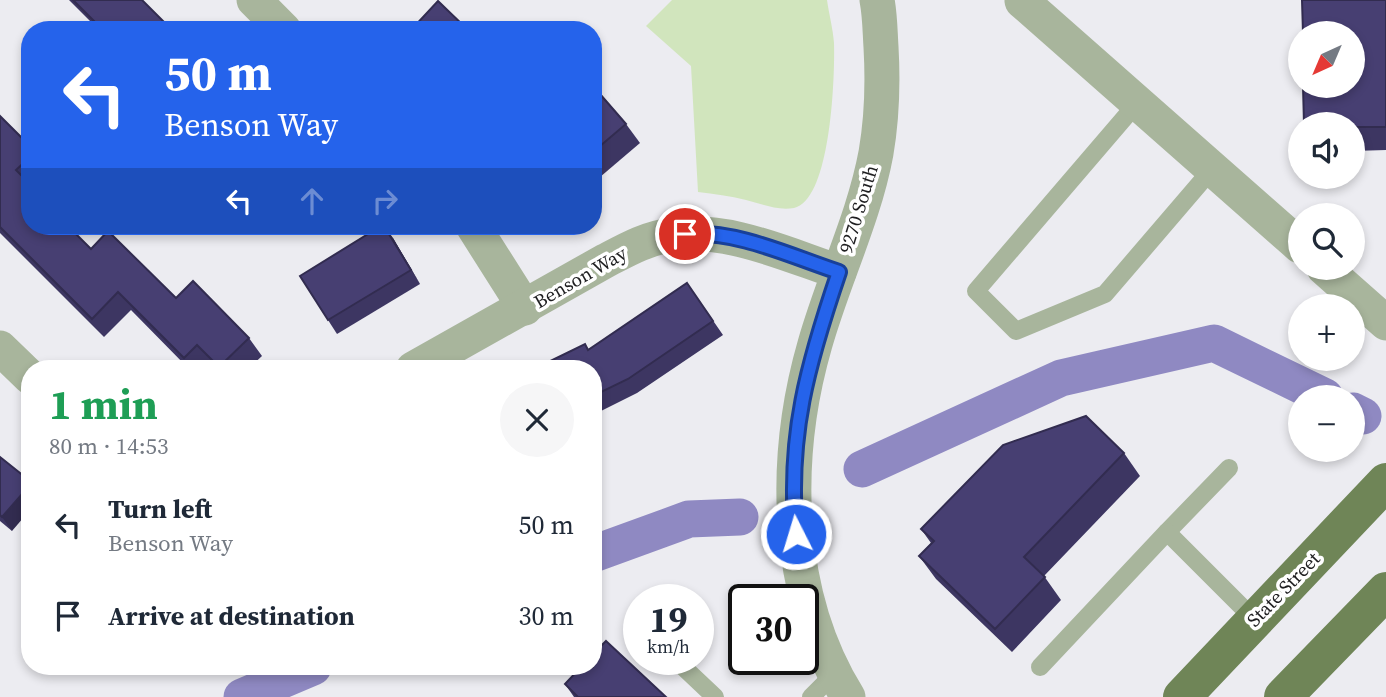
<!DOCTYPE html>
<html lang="en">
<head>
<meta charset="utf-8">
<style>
  body { margin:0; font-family:"Source Serif 4",serif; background:#f6f6f7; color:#1f2937; height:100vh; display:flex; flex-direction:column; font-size:26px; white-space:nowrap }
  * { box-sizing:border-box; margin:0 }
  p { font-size:23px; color:#747a83 }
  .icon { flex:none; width:38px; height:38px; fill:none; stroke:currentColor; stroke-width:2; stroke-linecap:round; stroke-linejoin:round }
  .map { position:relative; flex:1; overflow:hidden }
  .details { position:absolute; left:21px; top:360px; width:581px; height:315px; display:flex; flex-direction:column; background:#fff; border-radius:28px; box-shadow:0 4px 10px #0003 }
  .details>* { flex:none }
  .banner { position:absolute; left:21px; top:21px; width:581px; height:214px; border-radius:28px; box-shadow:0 4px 10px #0003; background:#2563eb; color:#fff; overflow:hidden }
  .needle { width:46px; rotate:224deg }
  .tools { position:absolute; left:1288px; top:21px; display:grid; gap:14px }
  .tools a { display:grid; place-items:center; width:77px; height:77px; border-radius:50%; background:#fff; box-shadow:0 4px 10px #0003; font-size:35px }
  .speed { position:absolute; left:623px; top:584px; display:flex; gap:14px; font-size:35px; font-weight:700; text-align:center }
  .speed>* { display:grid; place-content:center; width:91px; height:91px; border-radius:50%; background:#fff; box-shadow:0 4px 10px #0003; line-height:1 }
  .speed small { font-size:18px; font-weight:400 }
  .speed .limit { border:4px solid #111; border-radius:10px; background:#fff; color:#111 }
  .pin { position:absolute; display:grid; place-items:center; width:60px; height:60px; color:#fff; margin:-30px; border:4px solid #fff; border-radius:50%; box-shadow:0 2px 7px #0007 }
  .me { position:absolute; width:77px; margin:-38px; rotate:355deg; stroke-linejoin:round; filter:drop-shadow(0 0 5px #0008) }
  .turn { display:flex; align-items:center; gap:24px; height:147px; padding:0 28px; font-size:32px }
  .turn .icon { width:91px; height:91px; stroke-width:2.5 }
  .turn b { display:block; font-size:49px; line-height:60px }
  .lanes { display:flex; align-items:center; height:66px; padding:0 28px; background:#0003; justify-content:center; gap:35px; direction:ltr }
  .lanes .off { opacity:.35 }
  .round { display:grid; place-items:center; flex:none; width:74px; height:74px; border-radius:37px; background:#f6f6f7 }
  .overview { display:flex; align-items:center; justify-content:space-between; height:119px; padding:0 28px }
  h1 { font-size:42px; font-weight:700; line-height:52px; color:#1e9e55 }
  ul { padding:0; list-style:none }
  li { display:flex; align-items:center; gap:21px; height:91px; padding:0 28px }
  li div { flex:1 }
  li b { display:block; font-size:26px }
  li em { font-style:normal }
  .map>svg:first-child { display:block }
  .green { fill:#d1e5bd }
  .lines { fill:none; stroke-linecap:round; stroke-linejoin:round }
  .canal { stroke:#8f89c2; stroke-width:37 }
  .service { stroke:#a8b59c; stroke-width:18 }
  .minor { stroke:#a8b59c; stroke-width:35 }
  .primary { stroke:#6f8557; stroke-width:38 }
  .wall { fill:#3d3662 }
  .shaded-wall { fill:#322c50 }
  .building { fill:#473f72; stroke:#322c50; stroke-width:2 }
  .route-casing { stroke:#184099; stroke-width:18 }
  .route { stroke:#2563eb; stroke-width:12 }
  .labels { text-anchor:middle; stroke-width:7; stroke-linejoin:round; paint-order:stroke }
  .street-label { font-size:19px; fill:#1e1e20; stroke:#fff }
</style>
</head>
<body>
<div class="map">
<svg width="1386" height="697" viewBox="0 0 1386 697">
  <rect width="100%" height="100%" fill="#ececf1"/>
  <path class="green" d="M672,0H827C829,14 833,29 834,43C835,76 831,200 794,208C778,211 762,204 746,200C730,196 714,194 698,192L691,66L646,26Z"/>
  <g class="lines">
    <g class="canal">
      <polyline points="1353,411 1363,416"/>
      <polyline points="862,469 1061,378 1214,343 1325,397"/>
      <polyline points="593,554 689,519 740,517"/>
      <polyline points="242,697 313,667"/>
    </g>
    <g class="service">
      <polyline points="1138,102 976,291 1016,331 1105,294 1213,168"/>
      <polyline points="1167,532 1229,468"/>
      <polyline points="679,663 715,697"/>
      <polyline points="1040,667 1167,532 1254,619"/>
      <polyline points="811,697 834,674"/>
    </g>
    <g class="minor">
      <polyline points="254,0 284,30"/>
      <polyline points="1022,1 1300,246"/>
      <polyline points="473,226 525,308"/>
      <polyline points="1324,268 1386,323"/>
      <polyline points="0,348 30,377"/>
      <path d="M413,369L605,261C626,250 647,238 671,235C728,227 785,254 839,272"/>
      <path d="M848,697C784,594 782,458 815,344C833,280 864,218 876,153C882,118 883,82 881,47C880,32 880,15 877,0"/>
    </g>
    <g class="primary">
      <polyline points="1182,697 1386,482"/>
      <polyline points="1283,697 1386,591"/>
    </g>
  </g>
  <g class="wall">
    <polygon points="69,0 142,0 172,30 99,30"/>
    <polygon points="1386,0 1386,150 1353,151 1353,124"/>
    <polygon points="593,86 626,124 640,143 593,183"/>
    <polygon points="0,116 30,146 30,226 91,249 176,298 249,338 262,356 248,369 215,369 210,364 204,369 189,369 131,310 104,337 0,233"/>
    <polygon points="242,226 257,226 249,233"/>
    <polygon points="393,238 420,284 337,334 328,320"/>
    <polygon points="687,283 723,335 637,393 593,415 593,369 585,344 589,350"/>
    <polygon points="1124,453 1140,476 1044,576 1061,600 1012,652 936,579 919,556 931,543 921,529"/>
    <polygon points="0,457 12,531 0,521"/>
    <polygon points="565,684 666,697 574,697"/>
  </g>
  <g class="shaded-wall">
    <polygon points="384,226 393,238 420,284 411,270"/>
    <polygon points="30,485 30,510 12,531 2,517"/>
  </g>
  <g class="building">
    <polygon points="73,0 142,0 172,30 103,30"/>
    <polygon points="1302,0 1386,0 1386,127 1353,127 1353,124 1304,124 1303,86 1353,86 1353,33 1303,33"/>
    <polygon points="438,1 468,30 411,30"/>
    <polygon points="593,86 626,124 593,152"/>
    <polygon points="0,116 30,146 30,157 16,170 30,184 30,226 68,226 91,249 108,231 176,298 193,281 249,338 219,367 197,345 184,358 118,292 92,319 0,227"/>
    <polygon points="381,226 384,226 411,270 328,320 300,276"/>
    <polygon points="687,283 713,321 628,379 593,396 593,369 534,369 585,344 588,350"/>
    <polygon points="1086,416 1124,453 1024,557 1045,577 995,629 919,556 934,541 921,529 1003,445"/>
    <polygon points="0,457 30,481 30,485 2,517 0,515"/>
    <polygon points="606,641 666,697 578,697 565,684 581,667 593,667 593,654"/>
  </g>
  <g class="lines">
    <g class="route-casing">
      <path id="route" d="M685,234C737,230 790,256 839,272C808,363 787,436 796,534"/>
    </g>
    <use href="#route" class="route"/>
  </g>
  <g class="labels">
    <g class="street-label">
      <text transform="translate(858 209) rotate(-73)" y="7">9270 South</text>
      <text transform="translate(580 277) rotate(-30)" y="7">Benson Way</text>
      <text transform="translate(1283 589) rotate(-46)" y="7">State Street</text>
    </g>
  </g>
</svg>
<div class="tools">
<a><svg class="needle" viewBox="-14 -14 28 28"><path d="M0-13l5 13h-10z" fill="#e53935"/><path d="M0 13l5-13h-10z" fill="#747a83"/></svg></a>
<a><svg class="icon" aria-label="sound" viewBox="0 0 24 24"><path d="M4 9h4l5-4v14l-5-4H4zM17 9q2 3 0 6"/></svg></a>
<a><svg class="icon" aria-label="search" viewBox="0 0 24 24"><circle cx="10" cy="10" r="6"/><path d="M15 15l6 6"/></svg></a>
<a>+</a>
<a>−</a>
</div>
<div class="speed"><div>19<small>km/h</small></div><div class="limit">30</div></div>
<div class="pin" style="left:685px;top:234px;background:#d93025"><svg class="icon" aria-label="arrive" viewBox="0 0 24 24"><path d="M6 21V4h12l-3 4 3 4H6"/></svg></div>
<svg class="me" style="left:796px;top:534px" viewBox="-20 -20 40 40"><circle r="17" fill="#2563eb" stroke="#fff" stroke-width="3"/><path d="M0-11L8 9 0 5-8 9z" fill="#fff"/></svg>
<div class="banner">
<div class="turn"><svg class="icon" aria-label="left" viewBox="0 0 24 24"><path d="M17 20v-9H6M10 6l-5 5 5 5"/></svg><div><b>50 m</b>Benson Way</div></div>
<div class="lanes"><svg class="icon" aria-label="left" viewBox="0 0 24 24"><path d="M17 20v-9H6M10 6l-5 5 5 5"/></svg><svg class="icon off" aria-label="ahead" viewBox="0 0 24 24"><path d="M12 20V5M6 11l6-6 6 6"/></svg><svg class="icon off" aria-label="right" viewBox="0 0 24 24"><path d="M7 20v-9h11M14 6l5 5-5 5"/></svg></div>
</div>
<section class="details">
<div class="overview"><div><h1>1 min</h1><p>80 m · 14:53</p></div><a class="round"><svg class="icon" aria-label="close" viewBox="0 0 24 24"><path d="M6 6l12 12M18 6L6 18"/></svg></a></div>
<ul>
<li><svg class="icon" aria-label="left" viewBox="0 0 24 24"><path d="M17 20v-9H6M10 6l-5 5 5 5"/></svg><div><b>Turn left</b><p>Benson Way</p></div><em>50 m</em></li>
<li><svg class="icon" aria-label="arrive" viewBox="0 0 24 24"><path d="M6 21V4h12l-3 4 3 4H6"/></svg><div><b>Arrive at destination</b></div><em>30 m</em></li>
</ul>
</section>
</div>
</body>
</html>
